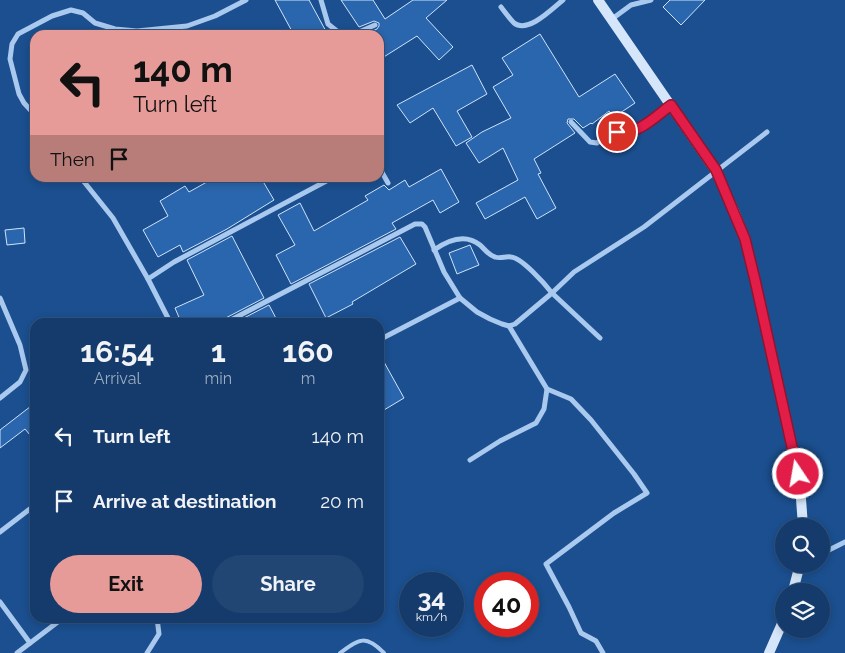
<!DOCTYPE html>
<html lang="en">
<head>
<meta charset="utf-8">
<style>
  body { margin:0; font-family:Raleway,sans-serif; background:#214673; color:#f1f3f6; height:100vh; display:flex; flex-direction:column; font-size:19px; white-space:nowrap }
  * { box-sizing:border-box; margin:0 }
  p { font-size:16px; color:#9dadc1 }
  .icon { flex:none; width:28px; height:28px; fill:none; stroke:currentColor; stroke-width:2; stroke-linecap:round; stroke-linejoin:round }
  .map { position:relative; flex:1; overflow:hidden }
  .drawer { position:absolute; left:30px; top:318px; width:354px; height:305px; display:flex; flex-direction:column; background:#143b6b; border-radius:15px; box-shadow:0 2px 8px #0003,0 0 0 1px #33557e }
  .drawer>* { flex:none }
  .hud { position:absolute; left:30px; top:30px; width:354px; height:152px; border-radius:15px; box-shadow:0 2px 8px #0003,0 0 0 1px #33557e; background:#e69b98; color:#111; overflow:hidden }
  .controls { position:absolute; left:775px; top:518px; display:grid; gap:10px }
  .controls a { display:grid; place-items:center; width:55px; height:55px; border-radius:50%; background:#143b6b; box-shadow:0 2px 8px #0003,0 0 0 1px #33557e; font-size:25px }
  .speed { position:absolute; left:399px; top:572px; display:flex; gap:10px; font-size:25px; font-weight:700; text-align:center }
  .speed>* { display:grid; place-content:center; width:65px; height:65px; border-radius:50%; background:#143b6b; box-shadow:0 2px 8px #0003,0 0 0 1px #33557e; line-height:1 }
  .speed small { font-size:12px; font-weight:400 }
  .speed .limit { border:8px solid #d22; background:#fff; color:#111 }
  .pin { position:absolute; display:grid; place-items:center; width:42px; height:42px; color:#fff; margin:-21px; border:2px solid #fff; border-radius:50%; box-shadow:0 1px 5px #0007 }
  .me { position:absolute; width:55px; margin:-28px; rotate:348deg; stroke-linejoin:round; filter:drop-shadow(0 0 4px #0008) }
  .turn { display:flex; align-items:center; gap:18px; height:105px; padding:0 20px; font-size:22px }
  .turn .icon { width:65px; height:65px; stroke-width:2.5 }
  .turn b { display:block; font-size:35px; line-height:42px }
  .then { display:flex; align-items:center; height:48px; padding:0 20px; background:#0003; gap:10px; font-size:19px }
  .eta { display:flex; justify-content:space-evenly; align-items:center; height:85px; text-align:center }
  .eta b { font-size:30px; font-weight:700; line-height:35px }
  .button { display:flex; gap:10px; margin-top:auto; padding:10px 20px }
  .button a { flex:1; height:58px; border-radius:30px; background:#e69b98; color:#111; font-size:20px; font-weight:700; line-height:58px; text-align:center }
  .button a+a { background:#214673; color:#f1f3f6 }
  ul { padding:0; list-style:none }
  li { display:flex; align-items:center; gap:15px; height:65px; padding:0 20px }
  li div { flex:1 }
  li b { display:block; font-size:19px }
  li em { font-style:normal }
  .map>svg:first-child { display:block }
  .building { fill:#2a66ad; stroke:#cfe3fa }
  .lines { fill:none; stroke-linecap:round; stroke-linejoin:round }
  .lane { stroke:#a9c9ee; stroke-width:4 }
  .street { stroke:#a9c9ee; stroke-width:5 }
  .secondary { stroke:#d6e6fa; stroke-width:10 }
  .route-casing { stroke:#92132f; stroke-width:12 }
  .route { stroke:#e11d48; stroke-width:9 }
</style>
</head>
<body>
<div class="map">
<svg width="845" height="653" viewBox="0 0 845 653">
  <rect width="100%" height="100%" fill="#1b4f8f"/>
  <g class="building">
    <polygon points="275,0 309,0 328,35 294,35"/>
    <polygon points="341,0 373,0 385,19 413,0 447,0 426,18 453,47 439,60 417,36 379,60 379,35 363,35 377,29 379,26 379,23 374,21 359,27"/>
    <polygon points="670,0 705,0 681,25 663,7"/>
    <polygon points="540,34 579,97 615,74 635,103 614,117 609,111 592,124 591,123 583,128 574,119 568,119 567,123 575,133 534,159 541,173 538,174 556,208 537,219 525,197 485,219 476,203 518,180 503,148 479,163 466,143 482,132 511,118 493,87 513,75 502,58"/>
    <polygon points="472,65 487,94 457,111 472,137 456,146 433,108 410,123 397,105"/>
    <polygon points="441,169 459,202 440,213 433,200 392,223 396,229 291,284 276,255 295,245 278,215 300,203 314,231 368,200 365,196 384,185 389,190 405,180 409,187"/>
    <polygon points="214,178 261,178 274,200 227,229 183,252 180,245 158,257 143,230 168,216 160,201 185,186 189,192"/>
    <polygon points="24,228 25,243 7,245 5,230"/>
    <polygon points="232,236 264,298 218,322 181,322 175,308 204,295 187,260"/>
    <polygon points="400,237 416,264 352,302 353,304 326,318 309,284"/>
    <polygon points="470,245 479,265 457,274 449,253"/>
    <polygon points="269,305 278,322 244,322 242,319"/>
    <polygon points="379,353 404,398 379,413"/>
    <polygon points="35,403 35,441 25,429 0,448 0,430"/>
  </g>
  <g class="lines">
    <path class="lane" d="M340,653C360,638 366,635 384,653"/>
    <g class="street">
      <polyline points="321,0 328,24 342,35"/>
      <path d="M501,7C505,12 509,18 514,23C528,34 553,8 563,0"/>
      <polyline points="612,19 631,5 651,0"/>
      <polyline points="352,35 375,25"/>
      <polyline points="35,115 24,103 19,94 10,59 12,44 18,34 52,16 71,10 83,13 95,23 115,29 137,31 187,26 215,16 246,0"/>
      <polyline points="571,122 590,142 597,143 610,133 625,133 634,131 671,105"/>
      <polyline points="379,167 388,183"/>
      <polyline points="81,178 113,218 148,279"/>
      <path d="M434,250C448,240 465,233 480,245C485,249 488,255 495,257C501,259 505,256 511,257C522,258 545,284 552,293L574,272L644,227L767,132"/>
      <polyline points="0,298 20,345 26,370 20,382 0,398"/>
      <polyline points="170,322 148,279 174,262 332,178"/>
      <polyline points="227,322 415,224 422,224 425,227 444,272 460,298 477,312 490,319 502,324 509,326 515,324 552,293 600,338"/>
      <polyline points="509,326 547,389 571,399 591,420 634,474 647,493 614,513 546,564 569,607 581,633 596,641 603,653"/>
      <polyline points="379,340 460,298"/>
      <polyline points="470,460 500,441 536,423 544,409 547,389"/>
      <polyline points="0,532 35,505"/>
      <polyline points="821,554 845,542"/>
      <polyline points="0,602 30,643"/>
      <polyline points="17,653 63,618"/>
      <polyline points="147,653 159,634 157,618"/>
    </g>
    <g class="secondary">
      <polyline points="598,0 715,170 735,213 745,239 755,280 791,443 801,499 803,526"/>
      <polyline points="793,591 800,564"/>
      <polyline points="769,653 784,619"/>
    </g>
  </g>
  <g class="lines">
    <g class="route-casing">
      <path id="route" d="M617,132C637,136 656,116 671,105L716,170L745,239L755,280L798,474"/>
    </g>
    <use href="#route" class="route"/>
  </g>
</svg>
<div class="controls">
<a><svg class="icon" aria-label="search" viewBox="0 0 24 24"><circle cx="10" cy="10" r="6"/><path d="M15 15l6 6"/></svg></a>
<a><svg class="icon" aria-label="layers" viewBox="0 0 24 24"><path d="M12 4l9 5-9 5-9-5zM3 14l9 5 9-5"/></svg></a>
</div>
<div class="speed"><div>34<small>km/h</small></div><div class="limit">40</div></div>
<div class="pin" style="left:617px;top:132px;background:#d93025"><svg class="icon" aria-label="arrive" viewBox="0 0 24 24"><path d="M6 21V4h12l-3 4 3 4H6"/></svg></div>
<svg class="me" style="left:798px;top:474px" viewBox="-20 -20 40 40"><circle r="17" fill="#e11d48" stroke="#fff" stroke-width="3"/><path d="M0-11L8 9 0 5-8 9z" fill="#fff"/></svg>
<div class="hud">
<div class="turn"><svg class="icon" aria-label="left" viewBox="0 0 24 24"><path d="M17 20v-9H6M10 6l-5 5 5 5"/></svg><div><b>140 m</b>Turn left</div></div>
<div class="then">Then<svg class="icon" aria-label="arrive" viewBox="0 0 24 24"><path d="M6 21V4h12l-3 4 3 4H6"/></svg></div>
</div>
<section class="drawer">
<div class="eta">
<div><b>16:54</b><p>Arrival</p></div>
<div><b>1</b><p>min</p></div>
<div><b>160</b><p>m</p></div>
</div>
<ul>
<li><svg class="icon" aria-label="left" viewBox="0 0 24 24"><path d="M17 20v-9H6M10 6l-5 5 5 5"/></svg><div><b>Turn left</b></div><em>140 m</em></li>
<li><svg class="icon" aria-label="arrive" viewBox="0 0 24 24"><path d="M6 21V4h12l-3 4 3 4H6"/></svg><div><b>Arrive at destination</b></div><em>20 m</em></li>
</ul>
<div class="button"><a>Exit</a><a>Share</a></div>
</section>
</div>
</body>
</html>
